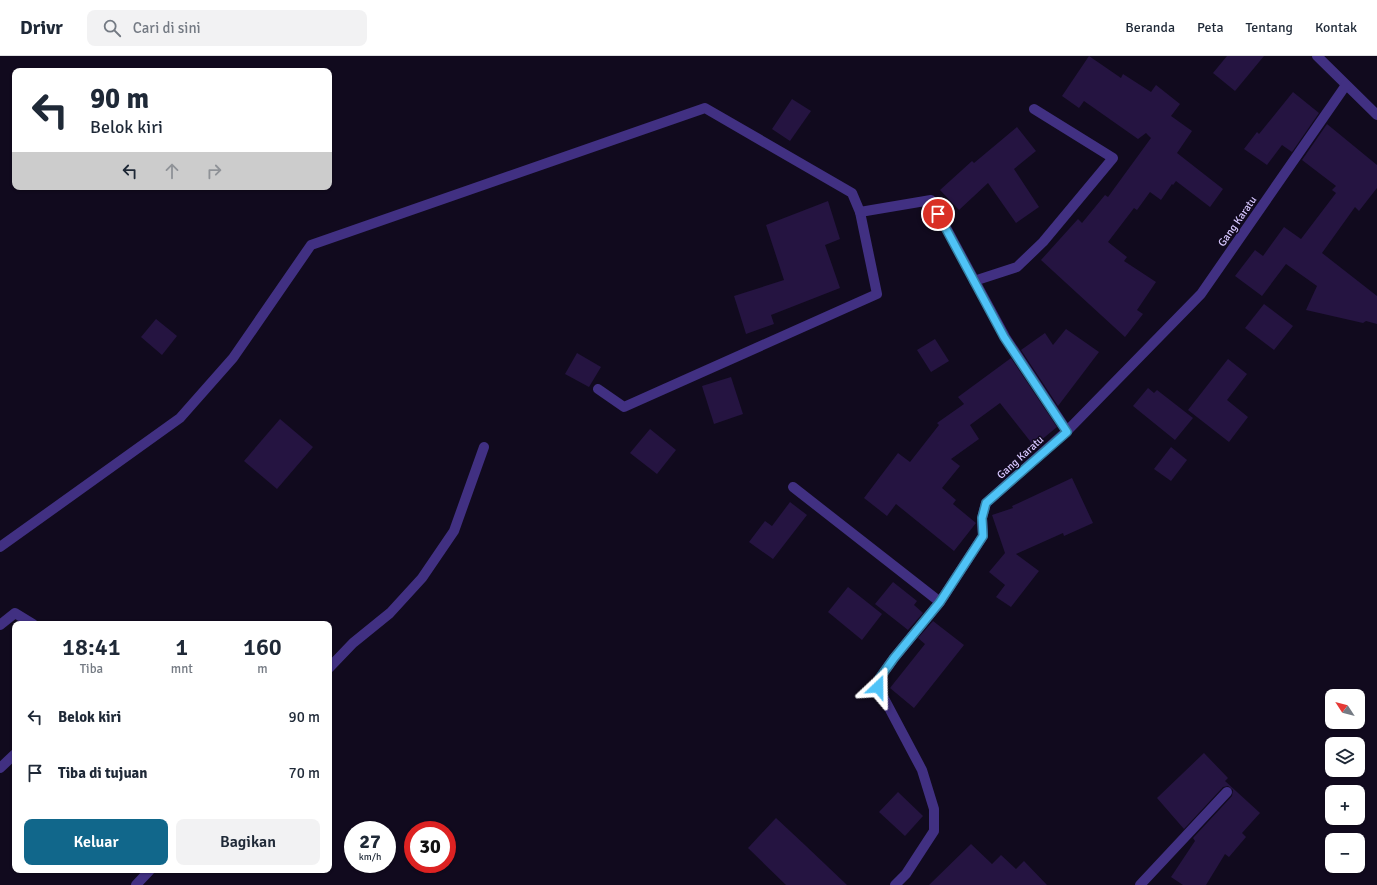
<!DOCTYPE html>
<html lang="id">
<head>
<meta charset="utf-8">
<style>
  body { margin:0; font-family:Signika,sans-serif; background:#f2f2f3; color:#1f2937; height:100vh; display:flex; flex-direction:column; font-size:15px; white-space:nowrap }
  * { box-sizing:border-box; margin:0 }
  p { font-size:13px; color:#747a83 }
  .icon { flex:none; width:22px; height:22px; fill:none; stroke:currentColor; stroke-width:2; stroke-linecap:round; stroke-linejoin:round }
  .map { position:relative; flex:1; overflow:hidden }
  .sheet { position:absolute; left:12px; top:565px; width:320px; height:252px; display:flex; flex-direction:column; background:#fff; border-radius:8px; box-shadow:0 1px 3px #0004 }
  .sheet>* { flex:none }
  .hud { position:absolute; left:12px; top:12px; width:320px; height:122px; border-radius:8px; box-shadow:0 1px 3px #0004; background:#fff; color:#1f2937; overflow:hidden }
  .needle { width:26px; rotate:306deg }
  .controls { position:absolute; left:1325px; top:633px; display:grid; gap:8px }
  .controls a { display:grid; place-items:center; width:40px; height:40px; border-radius:8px; background:#fff; box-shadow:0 1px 3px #0004; font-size:20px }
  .speed { position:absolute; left:344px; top:765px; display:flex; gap:8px; font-size:20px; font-weight:700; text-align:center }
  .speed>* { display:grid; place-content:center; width:52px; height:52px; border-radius:50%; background:#fff; box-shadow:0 1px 3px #0004; line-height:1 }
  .speed small { font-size:10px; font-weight:400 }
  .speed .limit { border:6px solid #d22; background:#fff; color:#111 }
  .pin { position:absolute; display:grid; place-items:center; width:34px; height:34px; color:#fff; margin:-17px; border:2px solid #fff; border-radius:50%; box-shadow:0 1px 4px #0007 }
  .me { position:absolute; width:44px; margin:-22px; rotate:23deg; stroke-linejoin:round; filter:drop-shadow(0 0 3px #0008) }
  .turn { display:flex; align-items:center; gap:14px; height:84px; padding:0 12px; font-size:18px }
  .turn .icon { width:52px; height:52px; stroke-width:2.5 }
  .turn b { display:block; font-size:28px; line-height:34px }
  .lanes { display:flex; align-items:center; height:38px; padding:0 12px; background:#0003; justify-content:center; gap:20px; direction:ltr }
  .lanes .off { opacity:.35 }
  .eta { display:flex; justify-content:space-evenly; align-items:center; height:68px; text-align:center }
  .eta b { font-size:24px; font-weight:600; line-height:28px }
  .button { display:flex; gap:8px; margin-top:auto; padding:8px 12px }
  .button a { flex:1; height:46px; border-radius:8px; background:#11678b; color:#fff; font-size:16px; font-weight:600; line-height:46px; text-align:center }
  .button a+a { background:#f2f2f3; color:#1f2937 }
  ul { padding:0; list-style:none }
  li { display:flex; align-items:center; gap:12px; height:56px; padding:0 12px }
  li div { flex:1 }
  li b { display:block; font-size:15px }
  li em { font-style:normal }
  header { display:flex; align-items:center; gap:24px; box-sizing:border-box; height:56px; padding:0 20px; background:#fff; border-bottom:1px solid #e0e1e3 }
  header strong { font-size:19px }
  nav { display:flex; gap:22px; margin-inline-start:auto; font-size:14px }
  .search { width:280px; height:36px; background:#f2f2f3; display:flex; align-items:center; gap:10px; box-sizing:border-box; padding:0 14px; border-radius:8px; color:#747a83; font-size:15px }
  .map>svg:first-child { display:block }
  .building { fill:#251441 }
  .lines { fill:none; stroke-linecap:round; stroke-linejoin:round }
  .minor { stroke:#413082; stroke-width:10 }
  .route-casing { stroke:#337fa1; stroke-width:10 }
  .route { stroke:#4fc3f7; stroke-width:7 }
  .labels { text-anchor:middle; stroke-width:3; stroke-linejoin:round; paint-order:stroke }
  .street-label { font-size:11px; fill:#d7c7ff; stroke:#110a1e }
</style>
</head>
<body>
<header>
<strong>Drivr</strong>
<div class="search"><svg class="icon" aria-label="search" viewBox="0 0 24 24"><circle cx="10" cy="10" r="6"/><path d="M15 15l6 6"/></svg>Cari di sini</div>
<nav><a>Beranda</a><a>Peta</a><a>Tentang</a><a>Kontak</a></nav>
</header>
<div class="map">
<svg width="1377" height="829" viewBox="0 0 1377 829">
  <rect width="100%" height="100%" fill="#110a1e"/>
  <g class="building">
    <polygon points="1089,0 1121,22 1123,18 1151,36 1156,29 1180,48 1171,60 1192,75 1177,97 1223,133 1210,151 1176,125 1173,129 1172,128 1161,144 1150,136 1137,154 1134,152 1108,186 1127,201 1124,205 1156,226 1137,254 1143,258 1125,281 1041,204 1078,163 1082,167 1105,139 1108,141 1151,82 1146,77 1138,83 1084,45 1079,52 1062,40"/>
    <polygon points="1227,0 1264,0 1235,35 1213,17"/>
    <polygon points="1293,36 1319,57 1292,96 1282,89 1267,109 1244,93 1257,76 1259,78"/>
    <polygon points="792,43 811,55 790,85 772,73"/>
    <polygon points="1327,68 1377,109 1377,132 1359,155 1355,151 1322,197 1377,240 1377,268 1366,265 1363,267 1306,254 1317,230 1286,208 1262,240 1235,220 1255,194 1263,200 1284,171 1301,183 1336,137 1332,134 1336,130 1302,104"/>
    <polygon points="1017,71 1036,95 1014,113 1039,151 1016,167 988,127 959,154 940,134 972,105 974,107"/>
    <polygon points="828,145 840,183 825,189 840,232 771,259 774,268 746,278 734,240 784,224 766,169"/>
    <polygon points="1264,248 1293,270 1274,294 1245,272"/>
    <polygon points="156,263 177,280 162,299 141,281"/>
    <polygon points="1066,273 1099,296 1058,350 1021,294 1045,277 1053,289"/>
    <polygon points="935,283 949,305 931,316 917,294"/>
    <polygon points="577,297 601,311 589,331 565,318"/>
    <polygon points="1011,302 1057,371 1034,390 1000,347 970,369 979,383 951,403 960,410 942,432 956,444 953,448 976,467 954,495 896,448 887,460 864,442 898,397 910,406 939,369 937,367 964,348 958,341"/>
    <polygon points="1228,303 1247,318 1227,344 1248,361 1229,386 1188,354"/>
    <polygon points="731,321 743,358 714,368 702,330"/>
    <polygon points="1148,332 1154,337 1157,334 1193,362 1175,384 1133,350"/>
    <polygon points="280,363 313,391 277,433 244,405"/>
    <polygon points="650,373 676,394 657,418 630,397"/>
    <polygon points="1171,391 1187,404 1171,425 1154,413"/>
    <polygon points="1072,422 1093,467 1064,480 1063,477 1016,498 1039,515 1011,551 996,541 1005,529 989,516 1005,497 992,459 1013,452 1012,450"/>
    <polygon points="790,446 807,459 773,503 749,486 765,465 772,470"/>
    <polygon points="893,526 917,545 914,549 923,557 908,574 875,548"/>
    <polygon points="848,531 882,558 862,584 828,556"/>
    <polygon points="933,565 964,589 914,652 890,632 925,588 918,582"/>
    <polygon points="1204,697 1228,722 1225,725 1260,757 1242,777 1246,781 1229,801 1225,798 1206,829 1183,829 1171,821 1195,785 1193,782 1232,740 1233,734 1228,730 1223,731 1184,773 1157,742"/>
    <polygon points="898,736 923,760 905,780 879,756"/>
    <polygon points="776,762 806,790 847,829 786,829 748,792"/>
    <polygon points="971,788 992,808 1001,799 1016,813 1024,805 1047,829 929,829"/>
  </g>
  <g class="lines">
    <g class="minor">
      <polyline points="1317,0 1377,59"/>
      <polyline points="974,225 1017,211 1043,186 1113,102 1034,53"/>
      <polyline points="598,333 624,351 877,238 860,156"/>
      <polyline points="793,431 940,546"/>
      <polyline points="0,491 180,362 233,302 311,189 705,52 852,137 860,156 931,144 1005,281 1067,375"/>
      <polyline points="0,569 15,557 33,568"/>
      <polyline points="329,612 353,587 390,557 422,522 454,475 484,391"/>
      <polyline points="0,712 15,698"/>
      <polyline points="136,829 150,814"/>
      <polyline points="895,829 906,818 934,775 934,753 922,714 878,631 879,623 894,602 940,546 983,480 982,462 986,447 1067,375 1201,238 1346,29"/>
      <polyline points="1140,829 1227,736"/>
    </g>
  </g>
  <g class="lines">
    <g class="route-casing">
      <polyline id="route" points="878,631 879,623 894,602 940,546 983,480 982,462 986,447 1067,376 1004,281 938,158"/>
    </g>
    <use href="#route" class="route"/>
  </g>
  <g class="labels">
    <g class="street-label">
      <text transform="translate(1237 165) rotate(-55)" y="4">Gang Karatu</text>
      <text transform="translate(1020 401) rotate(-42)" y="4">Gang Karatu</text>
    </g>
  </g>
</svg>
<div class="controls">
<a><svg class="needle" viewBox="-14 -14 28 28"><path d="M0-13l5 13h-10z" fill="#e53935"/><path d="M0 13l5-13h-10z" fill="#747a83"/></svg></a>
<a><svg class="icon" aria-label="layers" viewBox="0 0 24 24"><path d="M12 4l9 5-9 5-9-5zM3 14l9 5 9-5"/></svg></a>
<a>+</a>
<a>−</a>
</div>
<div class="speed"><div>27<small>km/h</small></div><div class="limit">30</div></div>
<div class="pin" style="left:938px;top:158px;background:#d93025"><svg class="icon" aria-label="arrive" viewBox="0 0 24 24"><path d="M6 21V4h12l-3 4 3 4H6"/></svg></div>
<svg class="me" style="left:878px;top:631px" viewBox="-20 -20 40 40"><path d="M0-17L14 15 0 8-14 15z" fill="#4fc3f7" stroke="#fff" stroke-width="4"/></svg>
<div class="hud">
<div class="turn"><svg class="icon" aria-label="left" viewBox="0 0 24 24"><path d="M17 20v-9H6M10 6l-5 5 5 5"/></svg><div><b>90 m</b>Belok kiri</div></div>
<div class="lanes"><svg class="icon" aria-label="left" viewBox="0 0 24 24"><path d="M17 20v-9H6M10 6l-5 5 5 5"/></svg><svg class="icon off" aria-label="ahead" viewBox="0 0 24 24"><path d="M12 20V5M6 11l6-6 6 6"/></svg><svg class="icon off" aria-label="right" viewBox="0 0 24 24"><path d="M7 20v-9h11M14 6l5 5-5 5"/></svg></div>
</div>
<section class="sheet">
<div class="eta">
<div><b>18:41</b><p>Tiba</p></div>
<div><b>1</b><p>mnt</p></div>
<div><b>160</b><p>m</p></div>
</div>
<ul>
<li><svg class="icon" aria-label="left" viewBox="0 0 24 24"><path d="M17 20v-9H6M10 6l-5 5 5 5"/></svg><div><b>Belok kiri</b></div><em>90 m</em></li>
<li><svg class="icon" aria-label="arrive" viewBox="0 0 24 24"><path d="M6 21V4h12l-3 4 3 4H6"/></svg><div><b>Tiba di tujuan</b></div><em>70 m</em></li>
</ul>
<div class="button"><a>Keluar</a><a>Bagikan</a></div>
</section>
</div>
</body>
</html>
